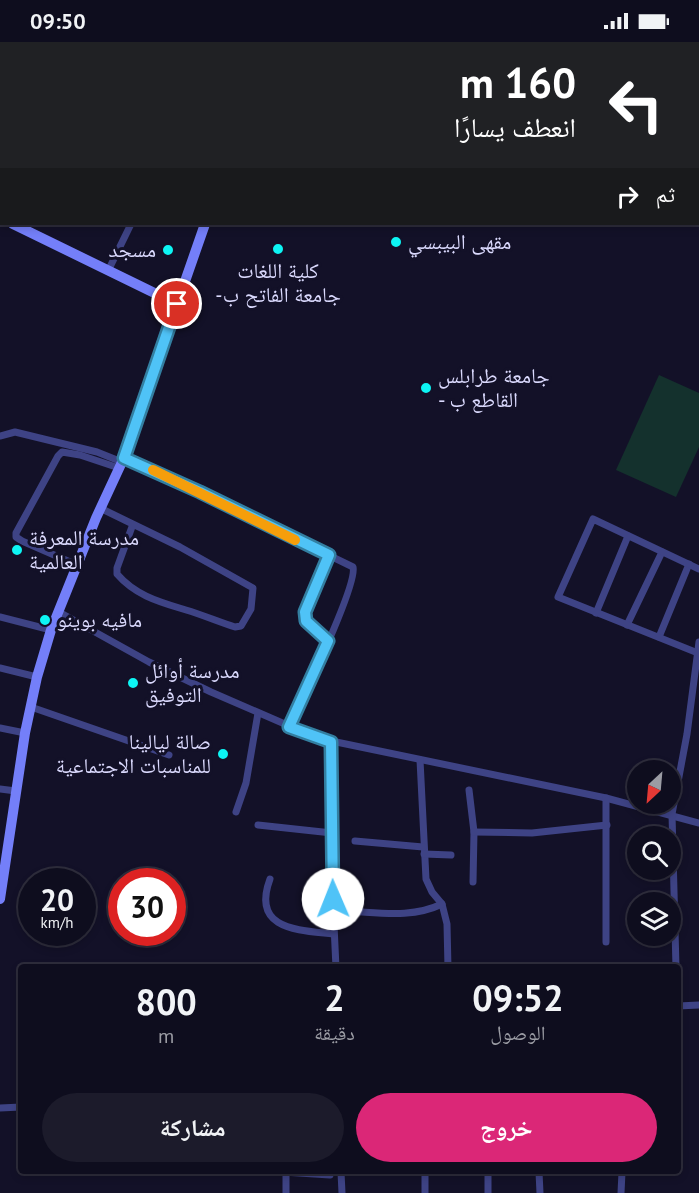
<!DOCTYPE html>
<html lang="ar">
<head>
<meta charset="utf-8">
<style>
  body { margin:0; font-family:"PT Sans","Noto Naskh Arabic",sans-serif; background:#1c1b2b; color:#f1f3f6; direction:rtl; height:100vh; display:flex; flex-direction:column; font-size:22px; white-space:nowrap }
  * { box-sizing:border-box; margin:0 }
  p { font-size:20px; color:#9b9ca4 }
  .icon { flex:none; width:33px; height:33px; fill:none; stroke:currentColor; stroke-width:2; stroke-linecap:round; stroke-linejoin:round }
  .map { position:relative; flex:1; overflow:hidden; direction:ltr }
  .side { position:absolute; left:18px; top:922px; width:663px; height:210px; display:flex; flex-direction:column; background:#0e0d1e; border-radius:6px; box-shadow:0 3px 9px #0003,0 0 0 2px #2e2d3c; direction:rtl }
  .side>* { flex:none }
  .guide { position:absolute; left:0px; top:0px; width:699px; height:183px; box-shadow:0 3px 9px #0003,0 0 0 2px #2e2d3c; direction:rtl; background:#202124; color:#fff; overflow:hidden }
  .needle { width:39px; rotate:206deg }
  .tools { position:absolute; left:627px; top:718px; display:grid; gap:12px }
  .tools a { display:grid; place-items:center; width:54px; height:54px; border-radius:50%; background:#0e0d1e; box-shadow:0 3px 9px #0003,0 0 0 2px #2e2d3c; font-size:30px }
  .speed { position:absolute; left:18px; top:826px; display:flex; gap:12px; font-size:30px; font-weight:700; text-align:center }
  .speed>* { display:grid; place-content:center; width:78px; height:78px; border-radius:50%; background:#0e0d1e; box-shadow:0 3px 9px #0003,0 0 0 2px #2e2d3c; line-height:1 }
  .speed small { font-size:15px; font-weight:400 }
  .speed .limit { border:9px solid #d22; background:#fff; color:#111 }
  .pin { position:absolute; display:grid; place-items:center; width:51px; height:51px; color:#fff; margin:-26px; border:3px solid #fff; border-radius:50%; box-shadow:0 2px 6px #0007 }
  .me { position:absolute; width:66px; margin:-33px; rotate:359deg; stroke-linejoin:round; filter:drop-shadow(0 0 4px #0008) }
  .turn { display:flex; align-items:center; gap:21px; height:126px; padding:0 24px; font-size:27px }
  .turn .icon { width:78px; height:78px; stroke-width:2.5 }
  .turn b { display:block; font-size:42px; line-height:51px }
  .then { display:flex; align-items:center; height:57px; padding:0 24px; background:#0003; gap:12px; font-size:22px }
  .eta { display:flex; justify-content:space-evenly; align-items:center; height:102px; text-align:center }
  .eta b { font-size:36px; font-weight:800; line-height:42px }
  .primary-button { display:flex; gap:12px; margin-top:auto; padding:12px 24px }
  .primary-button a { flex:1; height:69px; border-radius:36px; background:#db2777; color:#fff; font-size:24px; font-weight:800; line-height:69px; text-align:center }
  .primary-button a+a { background:#1c1b2b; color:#f1f3f6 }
  .status { display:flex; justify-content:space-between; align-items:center; height:42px; padding:0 30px; background:#0e0d1e; direction:ltr }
  .status svg { height:16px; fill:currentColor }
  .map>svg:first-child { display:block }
  .green { fill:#14312d }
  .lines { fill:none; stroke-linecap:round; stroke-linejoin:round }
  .street { stroke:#3e4385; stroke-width:7 }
  .secondary { stroke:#747ff9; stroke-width:10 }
  .route-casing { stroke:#337fa1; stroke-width:15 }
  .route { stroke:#4fc3f7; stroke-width:10 }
  .slow { stroke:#f59e0b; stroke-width:10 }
  .poi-dot { fill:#0df5f4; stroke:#131128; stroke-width:2 }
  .labels { text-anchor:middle; stroke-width:6; stroke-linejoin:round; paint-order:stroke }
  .poi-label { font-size:21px; fill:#dad9fd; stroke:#131128; text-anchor:start }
</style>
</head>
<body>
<div class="status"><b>09:50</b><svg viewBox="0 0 49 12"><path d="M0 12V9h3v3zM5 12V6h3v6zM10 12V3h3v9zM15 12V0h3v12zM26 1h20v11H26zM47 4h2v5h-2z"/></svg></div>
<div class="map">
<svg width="699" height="1151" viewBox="0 0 699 1151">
  <rect width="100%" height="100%" fill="#131128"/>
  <polygon class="green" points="659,333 699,351 699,405 676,455 616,428"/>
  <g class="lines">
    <g class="street">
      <polyline points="64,0 66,2"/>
      <polyline points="687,0 695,2"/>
      <polyline points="191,2 192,0"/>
      <polyline points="0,103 2,104"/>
      <polyline points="108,229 131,182"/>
      <polyline points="0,394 15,390 97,410 122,420"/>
      <path d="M124,416L199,450L353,525C358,542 300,662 289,685"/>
      <path d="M100,466L180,505L253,546L251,567L241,584L235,585C219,580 203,573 186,568C160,560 136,554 117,532V526L133,482"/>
      <polyline points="77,523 22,499 16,495 16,491 58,414 62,410 80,413 119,426"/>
      <polyline points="59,570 149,620 211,650 317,696 606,756 699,781"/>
      <polyline points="596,571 628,494"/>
      <polyline points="0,575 51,588"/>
      <polyline points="627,583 662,510"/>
      <polyline points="659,595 689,522"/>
      <polyline points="328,599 306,579 305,570 329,513"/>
      <polyline points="698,611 558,555 593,477 699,527"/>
      <polyline points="0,626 37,635"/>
      <polyline points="31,665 169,713"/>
      <polyline points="0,686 25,691"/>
      <polyline points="331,700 332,840 336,926"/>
      <polyline points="420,718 426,837 432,850 442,862 447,882 448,926"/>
      <polyline points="0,747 16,749"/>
      <polyline points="469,748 474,790 473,840"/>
      <polyline points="236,770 246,741 258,671"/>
      <polyline points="258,783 332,791"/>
      <polyline points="474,790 532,791 607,783"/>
      <polyline points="355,799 423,805"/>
      <polyline points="424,812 451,813"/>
      <path d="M270,837C251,888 298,888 333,892"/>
      <path d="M344,869C377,870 411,877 442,862"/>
      <polyline points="606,900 606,756"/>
      <polyline points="676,926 672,772 687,692 699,600"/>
      <polyline points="678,964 699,963"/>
      <polyline points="0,1066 21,1065"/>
      <polyline points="283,1130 330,1133"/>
      <polyline points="341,1130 342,1151"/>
      <polyline points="425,1130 425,1151"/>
      <polyline points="488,1130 488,1151"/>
      <polyline points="539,1130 540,1151"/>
      <polyline points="286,1151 286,1130"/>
      <polyline points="621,1151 622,1130"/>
    </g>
    <g class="secondary">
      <polyline points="271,2 272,0"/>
      <polyline points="0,175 2,176"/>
      <polyline points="13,182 177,262"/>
      <polyline points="0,857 25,691 37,635 51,588 96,476 122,420 205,182"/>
    </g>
  </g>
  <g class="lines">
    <g class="route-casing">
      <polyline id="route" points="177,262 124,416 200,450 329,513 305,570 306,579 328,599 289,685 331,700 333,857"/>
    </g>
    <use href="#route" class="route"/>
    <polyline class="slow" points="153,428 295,498"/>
  </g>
  <g class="poi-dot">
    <circle cx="396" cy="200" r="6"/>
    <circle cx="278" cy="207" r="6"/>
    <circle cx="168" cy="208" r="6"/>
    <circle cx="426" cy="346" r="6"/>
    <circle cx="17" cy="508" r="6"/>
    <circle cx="45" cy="578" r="6"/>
    <circle cx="133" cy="641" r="6"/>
    <circle cx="223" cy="712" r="6"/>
  </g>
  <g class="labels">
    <g class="poi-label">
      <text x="408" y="207">مقهى البيبسي</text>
      <text x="156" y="215" text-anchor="end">مسجد</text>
      <text x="278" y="236" text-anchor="middle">كلية اللغات<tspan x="278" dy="24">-جامعة الفاتح ب</tspan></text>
      <text x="438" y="341">جامعة طرابلس<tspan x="438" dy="24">- القاطع ب</tspan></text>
      <text x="29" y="503">مدرسة المعرفة<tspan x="29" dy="24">العالمية</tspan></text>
      <text x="57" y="585">مافيه بوينو</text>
      <text x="145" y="636">مدرسة أوائل<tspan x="145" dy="24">التوفيق</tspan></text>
      <text x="211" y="707" text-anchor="end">صالة ليالينا<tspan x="211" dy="24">للمناسبات الاجتماعية</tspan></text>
    </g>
  </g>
</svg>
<div class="tools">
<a><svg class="needle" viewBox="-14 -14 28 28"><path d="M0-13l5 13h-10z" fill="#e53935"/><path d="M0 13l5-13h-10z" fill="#9b9ca4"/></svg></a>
<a><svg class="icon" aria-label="search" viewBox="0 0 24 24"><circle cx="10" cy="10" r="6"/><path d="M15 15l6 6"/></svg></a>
<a><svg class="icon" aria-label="layers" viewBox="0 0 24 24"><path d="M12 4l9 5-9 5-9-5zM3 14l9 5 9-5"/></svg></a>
</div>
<div class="speed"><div>20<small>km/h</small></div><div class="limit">30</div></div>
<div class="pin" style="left:177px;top:262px;background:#d93025"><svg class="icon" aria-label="arrive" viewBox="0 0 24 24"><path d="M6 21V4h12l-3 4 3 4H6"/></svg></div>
<svg class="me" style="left:333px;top:857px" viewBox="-20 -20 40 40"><circle r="19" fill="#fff"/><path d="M0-13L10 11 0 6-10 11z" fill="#4fc3f7"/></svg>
<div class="guide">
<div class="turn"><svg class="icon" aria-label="left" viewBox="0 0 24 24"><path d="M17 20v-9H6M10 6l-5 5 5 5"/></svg><div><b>160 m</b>انعطف يسارًا</div></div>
<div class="then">ثم<svg class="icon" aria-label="right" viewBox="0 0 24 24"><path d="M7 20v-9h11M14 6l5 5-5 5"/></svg></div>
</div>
<section class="side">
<div class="eta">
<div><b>09:52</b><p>الوصول</p></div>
<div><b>2</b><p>دقيقة</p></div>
<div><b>800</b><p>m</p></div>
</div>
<div class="primary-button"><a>خروج</a><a>مشاركة</a></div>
</section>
</div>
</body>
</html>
